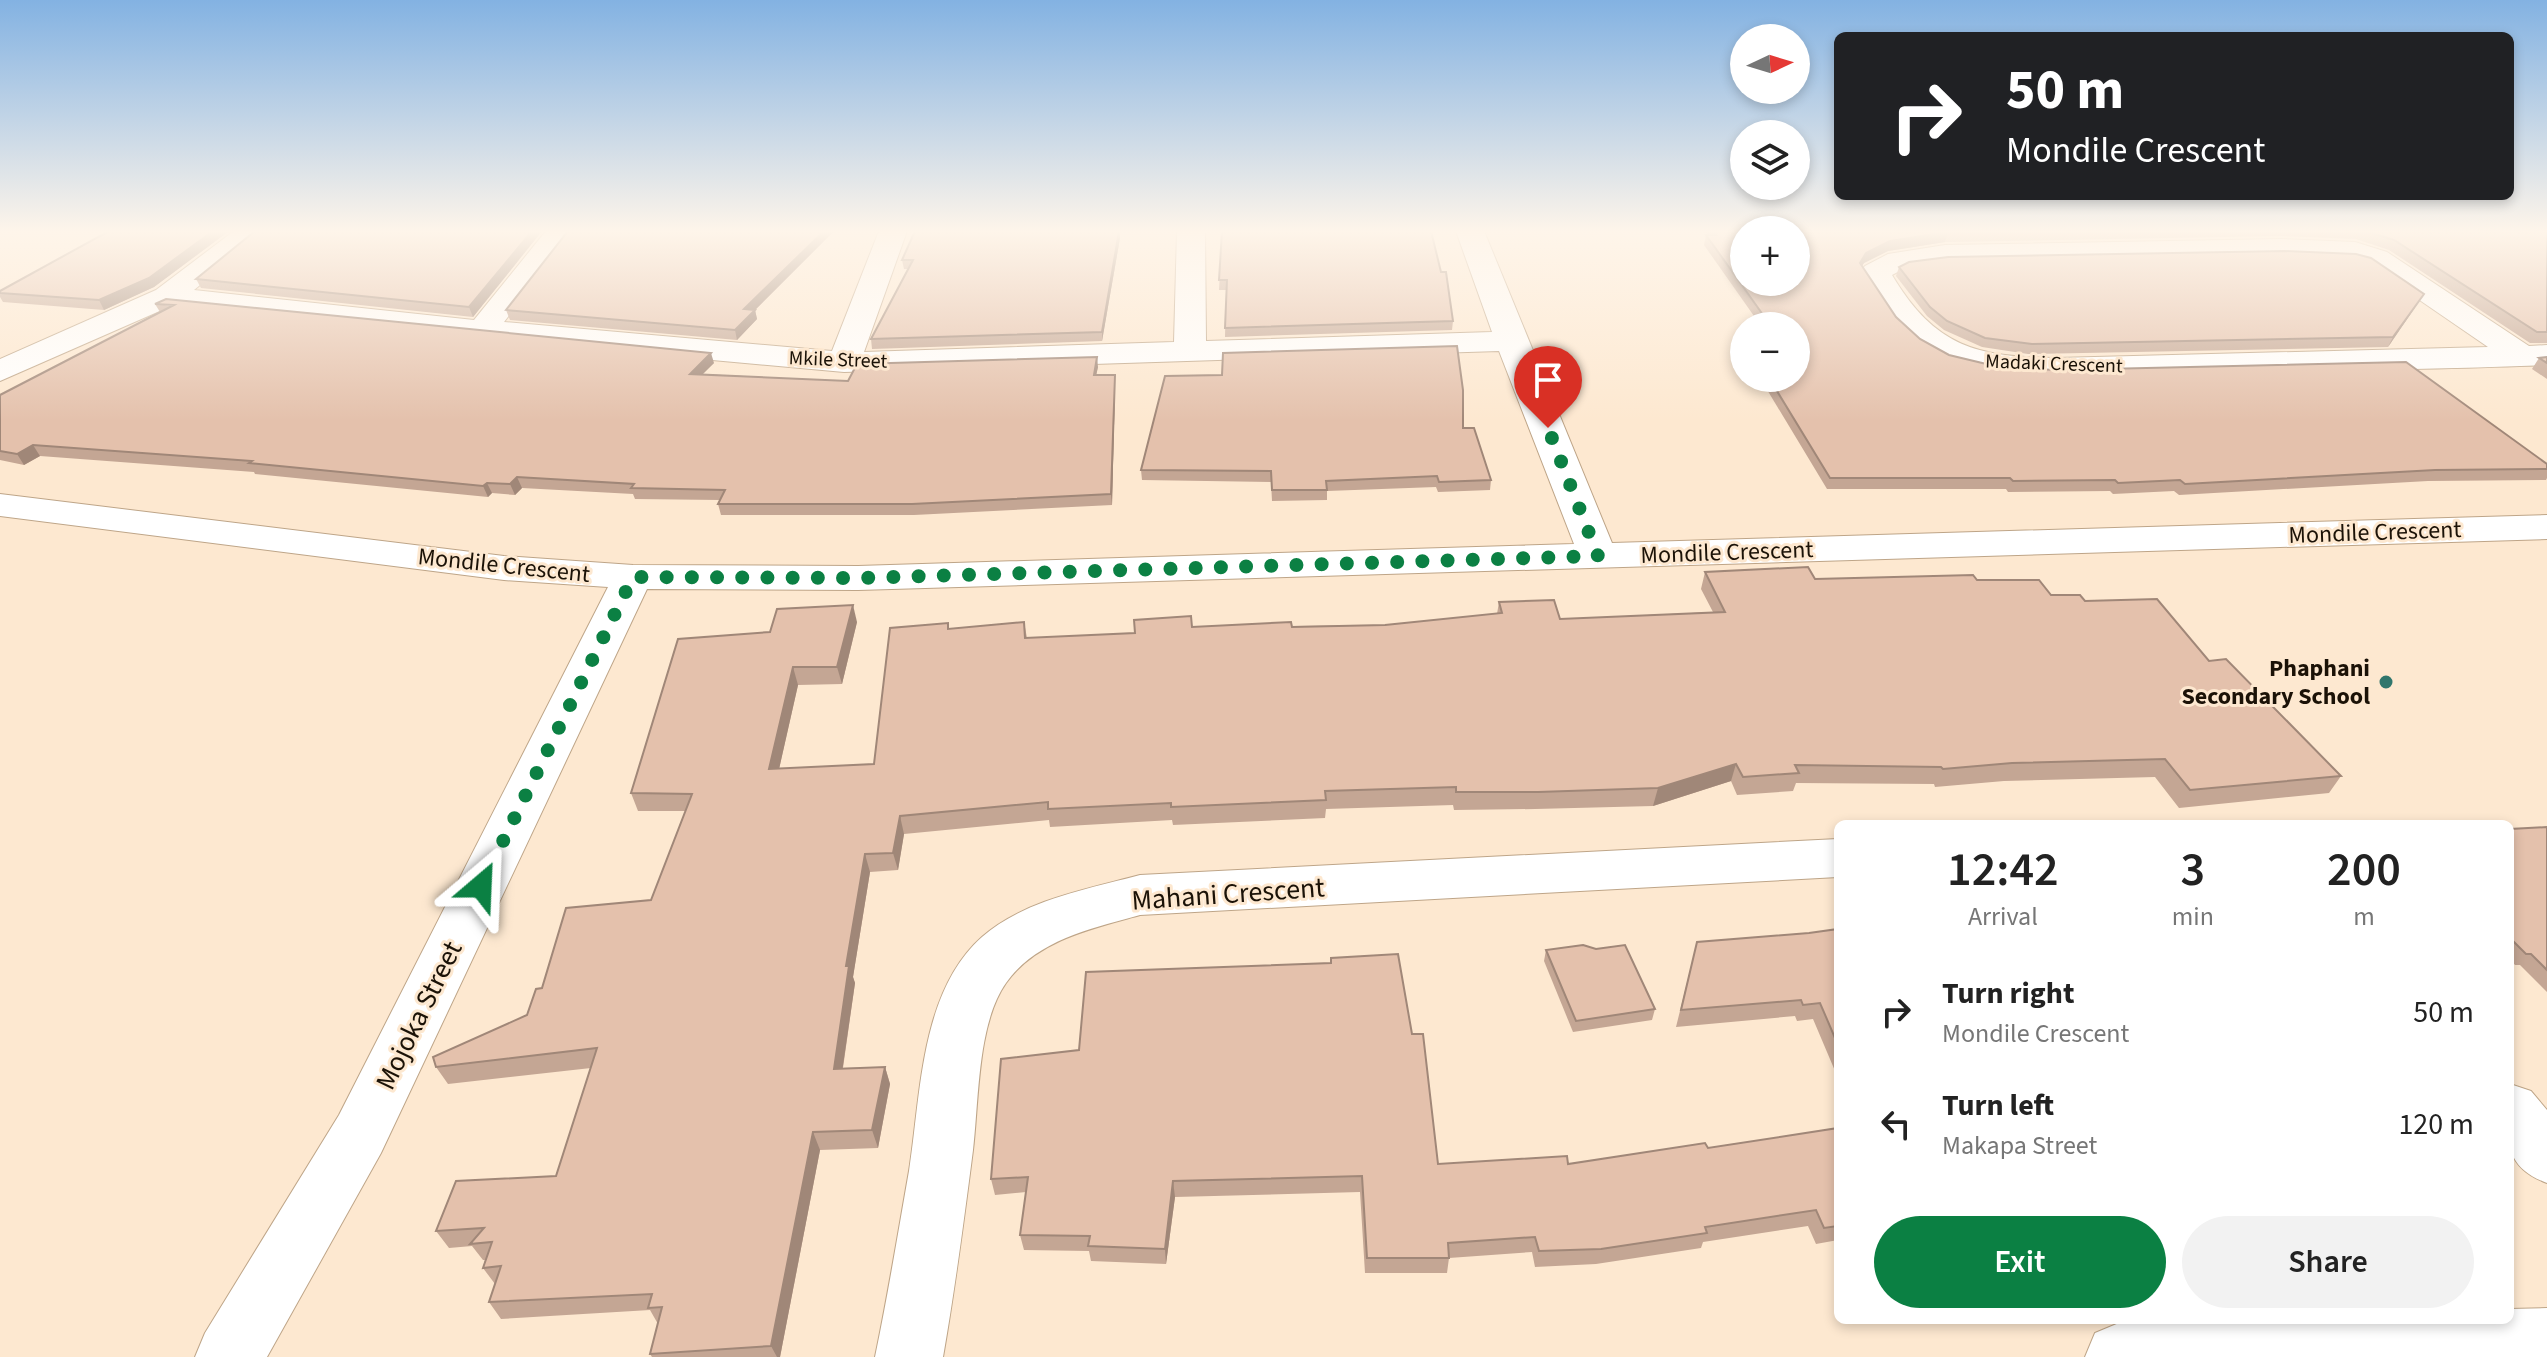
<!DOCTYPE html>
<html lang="en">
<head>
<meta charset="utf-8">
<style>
  body { margin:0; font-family:"Source Sans 3",sans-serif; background:#f2f2f2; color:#222; height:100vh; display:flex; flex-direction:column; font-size:30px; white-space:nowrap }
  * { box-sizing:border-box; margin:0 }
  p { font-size:26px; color:#767676 }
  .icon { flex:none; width:44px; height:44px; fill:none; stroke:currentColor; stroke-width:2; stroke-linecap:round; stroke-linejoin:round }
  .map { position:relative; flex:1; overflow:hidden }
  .panel { position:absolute; left:1834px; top:820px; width:680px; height:504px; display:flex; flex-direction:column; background:#fff; border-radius:12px; box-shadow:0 4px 12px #0003 }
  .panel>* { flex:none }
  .hud { position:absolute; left:1834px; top:32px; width:680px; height:168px; border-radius:12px; box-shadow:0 4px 12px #0003; background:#202124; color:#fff; overflow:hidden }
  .needle { width:52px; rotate:86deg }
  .buttons { position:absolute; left:1730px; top:24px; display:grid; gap:16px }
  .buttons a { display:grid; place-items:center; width:80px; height:80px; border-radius:50%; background:#fff; box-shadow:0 4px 12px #0003; font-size:40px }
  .pin { position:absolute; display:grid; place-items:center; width:68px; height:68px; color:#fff; margin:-82px -34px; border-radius:50% 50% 50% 0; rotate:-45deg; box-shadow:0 0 8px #0007 }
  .pin .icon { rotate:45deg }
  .me { position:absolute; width:88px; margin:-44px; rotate:26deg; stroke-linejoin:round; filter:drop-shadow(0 0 6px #0008) }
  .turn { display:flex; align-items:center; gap:28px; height:168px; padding:0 40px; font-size:36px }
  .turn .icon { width:104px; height:104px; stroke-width:2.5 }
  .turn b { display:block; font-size:56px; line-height:68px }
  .eta { display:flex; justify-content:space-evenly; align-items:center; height:136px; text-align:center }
  .eta b { font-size:48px; font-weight:600; line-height:56px }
  .action { display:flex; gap:16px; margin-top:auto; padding:16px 40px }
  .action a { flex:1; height:92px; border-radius:48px; background:#0b8043; color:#fff; font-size:32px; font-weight:600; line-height:92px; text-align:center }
  .action a+a { background:#f2f2f2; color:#222 }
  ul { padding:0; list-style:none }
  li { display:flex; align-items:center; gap:24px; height:112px; padding:0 40px }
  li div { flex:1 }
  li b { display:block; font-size:30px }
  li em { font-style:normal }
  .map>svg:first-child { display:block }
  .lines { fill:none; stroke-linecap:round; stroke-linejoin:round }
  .street-casing { stroke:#bea588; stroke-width:2 }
  .street { fill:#fff; fill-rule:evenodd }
  .wall { fill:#c4a694 }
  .shaded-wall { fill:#a08778 }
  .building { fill:#e4c1ac; stroke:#a08778; stroke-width:2 }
  .route { stroke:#0b8043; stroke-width:14; stroke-dasharray:0 25.2 }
  .poi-dot { fill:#30766c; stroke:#fde8d0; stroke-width:3 }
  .labels { text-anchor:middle; stroke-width:6; stroke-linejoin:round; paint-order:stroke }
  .far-street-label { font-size:20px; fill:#1b1207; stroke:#fde8d0 }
  .street-label { font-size:24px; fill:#1b1207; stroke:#fde8d0 }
  .poi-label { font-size:24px; font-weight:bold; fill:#1b1207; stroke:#fde8d0; text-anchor:end }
  .near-street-label { font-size:28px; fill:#1b1207; stroke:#fde8d0 }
</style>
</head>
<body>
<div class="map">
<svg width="2547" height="1357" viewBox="0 0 2547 1357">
  <rect width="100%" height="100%" fill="#fde8d0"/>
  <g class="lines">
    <g class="street-casing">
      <g id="street">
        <polygon points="234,231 265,231 194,290 474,320 546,231 574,231 504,322 832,351 879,231 907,231 864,352 1174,342 1177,231 1205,231 1206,341 1492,332 1456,231 1484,231 1612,543 2547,515 2547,539 858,590 647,589 381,1153 267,1357 195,1357 205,1333 339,1115 608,587 504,580 0,516 0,494 504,556 633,565 858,566 1574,544 1499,351 844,372 482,339 171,306 0,381 0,359 156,290"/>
        <path d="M2281,239L2355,242L2387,252L2529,346L2547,345V365C2419,370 2291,371 2164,374C2092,375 2016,388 1946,363C1905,348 1880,308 1860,272L1865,266L1888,254L1945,245ZM2281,257L2352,260L2367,264L2488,347L2056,358C1977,357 1935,347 1892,275L1905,268L1945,263Z"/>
        <path d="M1838,839V877L1140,915C1093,928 1036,940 1006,983C977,1024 979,1101 973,1150C964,1220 955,1289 943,1357H875C888,1295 898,1233 909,1171C921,1095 920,992 982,937C1024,900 1088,889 1140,875Z"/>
        <path d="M2510,1084L2531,1091L2547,1110V1183C2496,1164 2510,1130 2510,1084Z"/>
        <polygon points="2547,1308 2547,1357 2085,1357 2095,1333 2119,1323 2510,1320 2510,1309"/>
      </g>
    </g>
    <use href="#street" class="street"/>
  </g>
  <g class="wall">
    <polygon points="109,231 229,231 154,287 104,310 3,302 0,297 0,291"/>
    <polygon points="542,231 473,317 201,288 196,279"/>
    <polygon points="568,231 834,231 755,310 757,319 737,340 510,320 506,310"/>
    <polygon points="915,231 1119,231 1120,238 1102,341 872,349 871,339 908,269 904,269 902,260"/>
    <polygon points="1222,231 1453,321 1452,330 1225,337 1226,290 1219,290"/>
    <polygon points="1705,231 2547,231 2547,343 2530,343 2389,250 2356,239 2281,236 1945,242 1888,251 1864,263 1862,266 1896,317 1920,339 1949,355 2003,368 2547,464 2547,478 2546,480 2428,481 2179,495 2174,491 2113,494 2110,491 2008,492 2006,489 1827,489 1760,378 1796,378 1796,326 1761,326 1704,245 1706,235 1708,235"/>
    <polygon points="1899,267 2418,303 2388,347 2028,354 1982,347 1944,330 1927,316 1896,276"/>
    <polygon points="155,304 714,363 702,374 848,381 1098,367 1096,375 1115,375 1115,386 1112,505 914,515 721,515 718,504 720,500 635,499 633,494 522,488 515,495 492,493 488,497 255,474 254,472 40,456 24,465 0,460 0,395 160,312"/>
    <polygon points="2547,357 2547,379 2532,369 2539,358"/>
    <polygon points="1463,428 1491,480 1490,490 1438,492 1436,487 1327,491 1327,500 1272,501 1271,482 1142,480 1141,470"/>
    <polygon points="1705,572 1815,579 1977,580 2085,601 2209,661 2341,776 2329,793 2179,808 2155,777 2004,781 1935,787 1934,784 1796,783 1793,791 1737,795 1731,781 1653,806 1535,809 1454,810 1453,805 1326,809 1325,818 1173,825 1172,820 1050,827 1049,820 904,834 898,870 870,872 853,977 855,983 843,1068 885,1067 890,1084 878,1148 820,1150 780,1357 652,1357 650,1354 658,1324 650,1310 501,1319 489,1302 495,1284 483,1268 485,1260 483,1260 472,1246 449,1248 436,1231 556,1176 591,1068 448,1084 436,1067 527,1015 542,988 651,900 686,811 638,811 631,793 770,632 857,622 842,684 798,685 779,769 874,764 949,629 1024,622 1027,638 1135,633 1192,627 1385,625 1497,614 1499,602 1560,619 1713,612 1701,589"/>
    <polygon points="2547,827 2547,992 2520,965 2515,965 2510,959 2510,829"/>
    <polygon points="1838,929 1838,1078 1813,1019 1797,1021 1795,1016 1676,1027 1697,942 1809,933"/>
    <polygon points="1546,950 1655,1009 1652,1020 1573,1032 1544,961"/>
    <polygon points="1331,958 1412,1034 1438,1164 1568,1164 1708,1148 1838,1128 1838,1240 1816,1244 1808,1226 1703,1242 1701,1248 1596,1264 1535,1267 1532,1252 1449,1258 1447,1273 1365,1273 1360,1192 1175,1197 1166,1264 1091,1261 1089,1251 1024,1250 1020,1235 1026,1192 995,1195 991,1179 1079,1050 1330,963"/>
  </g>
  <g class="shaded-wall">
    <polygon points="213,231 229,231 154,287 104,310 99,300"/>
    <polygon points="532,231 542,231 473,317 469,307"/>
    <polygon points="824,231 834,231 751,314 755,310 757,319 737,340 735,330 744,309"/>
    <polygon points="1119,231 1120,238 1102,341 1102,332"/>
    <polygon points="1948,232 1945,242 1888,251 1864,263 1857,273 1860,263 1866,253 1890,241"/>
    <polygon points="2424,294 2418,303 2388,347 2393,337"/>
    <polygon points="711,353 714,363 693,384 690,374"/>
    <polygon points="1097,357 1098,367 1094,385 1094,375"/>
    <polygon points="1115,375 1115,386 1112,505 1111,494"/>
    <polygon points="33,445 40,456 24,465 17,454"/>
    <polygon points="517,477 522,488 515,495 510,484"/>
    <polygon points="487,483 492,493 488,497 483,486"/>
    <polygon points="853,605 857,622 842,684 837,667"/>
    <polygon points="793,667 798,685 775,787 769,769"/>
    <polygon points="1736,764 1731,781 1653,806 1658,788"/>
    <polygon points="900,816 904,834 898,870 893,853"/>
    <polygon points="865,854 870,872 853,977 855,983 840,1086 834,1069 846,966"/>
    <polygon points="885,1067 890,1084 878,1148 872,1130"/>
    <polygon points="813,1132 820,1150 780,1357 777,1357 771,1346"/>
    <polygon points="1173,1181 1175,1197 1166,1264 1165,1249"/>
  </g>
  <g class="building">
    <polygon points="109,231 213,231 149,278 99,300 0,293 0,291"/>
    <polygon points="255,231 532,231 469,307 196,279"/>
    <polygon points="568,231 824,231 744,309 755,310 735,330 506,310"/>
    <polygon points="915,231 1119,231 1102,332 871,339 913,260 902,260"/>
    <polygon points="1222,231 1431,231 1441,272 1446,272 1453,321 1225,328 1227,280 1219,280"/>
    <polygon points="1713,231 1744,231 1744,282 1796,282 1796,231 2034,231 1948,232 1890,241 1866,253 1860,263 1896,317 1920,339 1949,355 2003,368 2059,370 2406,362 2547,464 2547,469 2435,470 2185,484 2180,480 2118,483 2115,480 2013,481 2010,478 1830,478 1769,378 1796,378 1796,365 1799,365 1796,361 1796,326 1771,326 1706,235 1716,235"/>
    <polygon points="2365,231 2547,231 2547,332 2537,332 2394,240"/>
    <polygon points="2285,251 2356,254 2371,258 2424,294 2393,337 2032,344 1985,338 1947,321 1930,307 1899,267 1909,262 1948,257"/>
    <polygon points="166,299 711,353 690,374 848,381 857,364 1097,357 1094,375 1115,375 1111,494 912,504 718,504 725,490 631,488 634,484 517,477 510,484 487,483 483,486 249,463 252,461 33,445 17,454 0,451 0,395 174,305 155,304"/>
    <polygon points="1457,346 1463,390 1463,428 1474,428 1491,480 1439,482 1437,476 1326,481 1327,490 1272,490 1271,471 1141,470 1165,376 1222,375 1223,353"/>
    <polygon points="2547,357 2547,363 2539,358"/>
    <polygon points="1808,567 1815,579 1973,575 1977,580 2039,580 2051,595 2080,595 2085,601 2157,599 2209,661 2226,659 2341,776 2190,790 2165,759 2012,763 1943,769 1941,767 1795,765 1799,773 1743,777 1736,764 1658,788 1538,792 1456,792 1456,787 1325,791 1326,800 1171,807 1171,803 1048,809 1048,802 900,816 893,853 865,854 846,966 849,966 834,1069 885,1067 872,1130 813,1132 771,1346 650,1354 662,1307 648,1308 652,1294 489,1302 501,1266 483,1268 492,1242 470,1244 484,1228 436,1231 456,1181 556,1176 597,1048 436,1067 433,1057 527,1015 536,989 542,988 566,908 651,900 692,794 631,793 678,639 770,632 777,609 853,605 837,667 793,667 769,769 874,764 890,628 948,623 948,629 1024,622 1025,638 1135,633 1134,620 1191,616 1192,627 1291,622 1292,627 1385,625 1502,613 1499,602 1554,600 1560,619 1725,612 1705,572"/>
    <polygon points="2547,827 2547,970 2531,954 2526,954 2510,938 2510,829"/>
    <polygon points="1838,929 1838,1045 1820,1003 1803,1005 1801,1000 1681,1010 1697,942 1809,933"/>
    <polygon points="1583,945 1596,949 1625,945 1655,1009 1576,1021 1546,950"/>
    <polygon points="1398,954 1412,1034 1423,1034 1438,1164 1567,1156 1568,1164 1705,1143 1708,1148 1838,1128 1838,1226 1824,1228 1816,1210 1705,1227 1707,1233 1601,1249 1539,1251 1535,1237 1448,1243 1449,1258 1367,1258 1362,1176 1173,1181 1165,1249 1088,1246 1090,1236 1020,1235 1028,1177 991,1179 1001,1059 1079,1050 1086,972 1331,963 1331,958"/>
  </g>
  <linearGradient id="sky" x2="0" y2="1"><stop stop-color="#83b2e2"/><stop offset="0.55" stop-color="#fef5ea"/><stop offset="1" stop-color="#fef5ea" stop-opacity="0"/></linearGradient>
  <rect width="2547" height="421" fill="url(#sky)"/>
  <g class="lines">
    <polyline class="route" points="481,886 633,577 858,578 1598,556 1548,428"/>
  </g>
  <circle class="poi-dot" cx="2386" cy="682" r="8"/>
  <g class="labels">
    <g class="far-street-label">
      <text transform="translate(838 359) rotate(2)" y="7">Mkile Street</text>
      <text transform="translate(2054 363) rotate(2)" y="7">Madaki Crescent</text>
    </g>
    <g class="street-label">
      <text transform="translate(2375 532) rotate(-2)" y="8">Mondile Crescent</text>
      <text transform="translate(1727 552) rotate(-2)" y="8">Mondile Crescent</text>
      <text transform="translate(504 565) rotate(6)" y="8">Mondile Crescent</text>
    </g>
    <g class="poi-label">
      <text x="2370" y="676">Phaphani<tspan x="2370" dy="28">Secondary School</tspan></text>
    </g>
    <g class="near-street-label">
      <text transform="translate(1228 893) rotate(-4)" y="10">Mahani Crescent</text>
      <text transform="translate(418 1015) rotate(-64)" y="10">Mojoka Street</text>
    </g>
  </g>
</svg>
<div class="buttons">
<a><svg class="needle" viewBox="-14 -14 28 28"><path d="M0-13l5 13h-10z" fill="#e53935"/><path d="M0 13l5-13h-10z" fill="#767676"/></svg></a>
<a><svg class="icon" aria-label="layers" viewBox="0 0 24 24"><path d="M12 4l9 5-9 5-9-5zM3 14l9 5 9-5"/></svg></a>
<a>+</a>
<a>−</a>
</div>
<div class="pin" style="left:1548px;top:428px;background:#d93025"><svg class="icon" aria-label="arrive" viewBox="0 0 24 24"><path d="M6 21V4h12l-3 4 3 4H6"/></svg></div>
<svg class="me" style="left:481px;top:886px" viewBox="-20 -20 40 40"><path d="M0-17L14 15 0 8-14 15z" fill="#0b8043" stroke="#fff" stroke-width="4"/></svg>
<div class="hud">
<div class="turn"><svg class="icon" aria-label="right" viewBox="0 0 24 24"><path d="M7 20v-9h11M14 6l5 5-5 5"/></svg><div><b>50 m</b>Mondile Crescent</div></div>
</div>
<section class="panel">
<div class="eta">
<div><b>12:42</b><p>Arrival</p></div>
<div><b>3</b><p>min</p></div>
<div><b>200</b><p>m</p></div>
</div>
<ul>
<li><svg class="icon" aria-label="right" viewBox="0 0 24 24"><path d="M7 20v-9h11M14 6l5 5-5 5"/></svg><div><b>Turn right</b><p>Mondile Crescent</p></div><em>50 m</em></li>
<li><svg class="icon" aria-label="left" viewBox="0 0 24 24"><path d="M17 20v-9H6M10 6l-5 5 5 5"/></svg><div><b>Turn left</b><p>Makapa Street</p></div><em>120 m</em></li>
</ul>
<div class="action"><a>Exit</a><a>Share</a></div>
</section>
</div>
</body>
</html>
